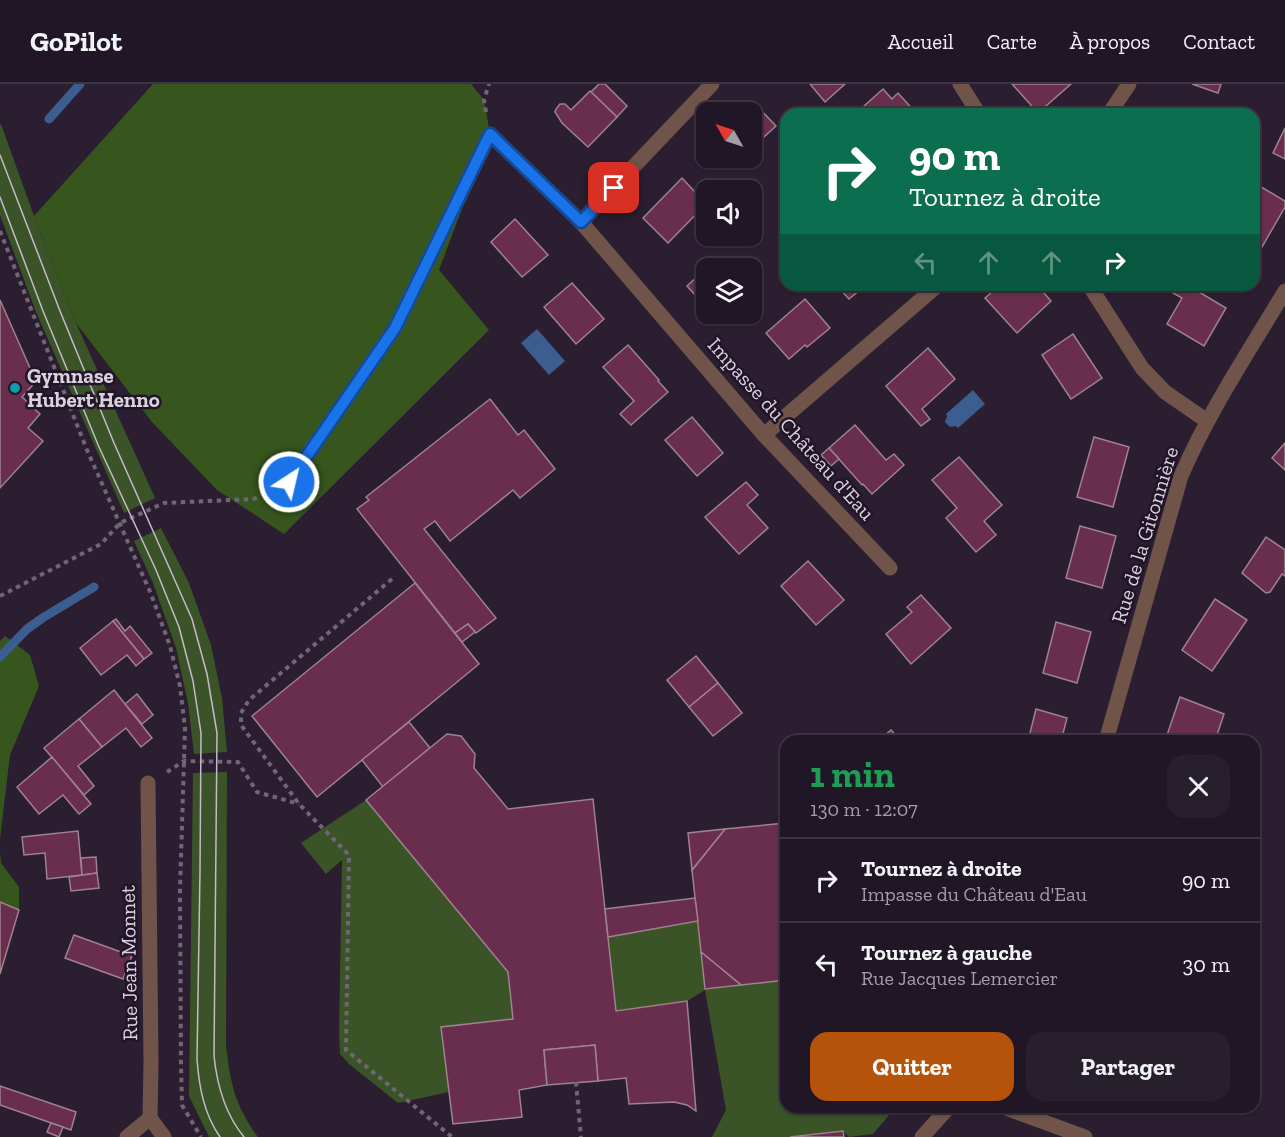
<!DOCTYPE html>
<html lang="fr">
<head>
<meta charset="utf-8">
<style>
  body { margin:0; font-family:"Zilla Slab",serif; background:#281f2d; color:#f1f3f6; height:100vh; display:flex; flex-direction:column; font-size:22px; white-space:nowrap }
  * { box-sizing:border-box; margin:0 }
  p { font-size:20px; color:#a29fa7 }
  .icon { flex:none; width:33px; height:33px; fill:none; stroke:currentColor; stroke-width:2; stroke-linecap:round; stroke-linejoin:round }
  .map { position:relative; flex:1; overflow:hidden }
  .drawer { position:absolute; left:780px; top:651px; width:480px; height:378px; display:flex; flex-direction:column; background:#201625; border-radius:18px; box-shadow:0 2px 4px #0004,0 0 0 2px #3d3542 }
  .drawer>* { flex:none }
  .top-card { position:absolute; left:780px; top:24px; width:480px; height:183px; border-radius:18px; box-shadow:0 2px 4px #0004,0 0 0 2px #3d3542; background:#0b6e4f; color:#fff; overflow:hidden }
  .needle { width:39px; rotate:309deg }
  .buttons { position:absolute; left:696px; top:18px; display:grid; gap:12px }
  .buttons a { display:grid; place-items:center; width:66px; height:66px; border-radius:12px; background:#201625; box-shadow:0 2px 4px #0004,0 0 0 2px #3d3542; font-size:30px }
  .pin { position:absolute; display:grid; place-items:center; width:51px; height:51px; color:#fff; margin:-26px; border-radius:12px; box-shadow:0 3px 9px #0006 }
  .me { position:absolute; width:66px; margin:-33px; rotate:35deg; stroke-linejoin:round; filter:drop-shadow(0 0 4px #0008) }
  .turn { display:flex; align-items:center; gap:21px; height:126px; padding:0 30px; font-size:27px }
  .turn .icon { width:78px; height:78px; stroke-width:2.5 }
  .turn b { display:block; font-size:42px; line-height:51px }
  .lanes { display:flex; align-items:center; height:57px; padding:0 30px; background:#0003; justify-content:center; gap:30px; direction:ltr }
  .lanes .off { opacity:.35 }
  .round { display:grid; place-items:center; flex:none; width:63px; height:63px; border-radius:18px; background:#281f2d }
  .head { display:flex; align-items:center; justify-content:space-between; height:102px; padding:0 30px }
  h1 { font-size:36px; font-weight:700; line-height:45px; color:#1e9e55 }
  .action { display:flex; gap:12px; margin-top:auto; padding:12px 30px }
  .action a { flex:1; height:69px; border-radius:18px; background:#b45309; color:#fff; font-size:24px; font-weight:700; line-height:69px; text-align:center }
  .action a+a { background:#281f2d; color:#f1f3f6 }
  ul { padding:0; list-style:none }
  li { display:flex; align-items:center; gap:18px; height:84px; padding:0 30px; border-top:2px solid #3d3542 }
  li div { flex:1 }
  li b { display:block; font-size:22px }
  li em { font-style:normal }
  header { display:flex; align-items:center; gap:36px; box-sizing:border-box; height:84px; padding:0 30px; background:#201625; border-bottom:2px solid #3d3542 }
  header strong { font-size:28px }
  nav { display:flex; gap:33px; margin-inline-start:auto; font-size:21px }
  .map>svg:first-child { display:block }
  .green { fill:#3a5327 }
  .forest { fill:#37561d }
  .water { fill:#3b5d8f }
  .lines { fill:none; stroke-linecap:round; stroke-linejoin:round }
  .stream { stroke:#3b5d8f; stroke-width:9 }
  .building { fill:#692e4d; stroke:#9e828e; stroke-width:1.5 }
  .path { stroke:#716676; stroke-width:4; stroke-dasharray:4.5 4.5; stroke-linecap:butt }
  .minor { stroke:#70544a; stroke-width:15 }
  .tram { stroke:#c4bbc9; stroke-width:1.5 }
  .route-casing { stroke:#114b97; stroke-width:15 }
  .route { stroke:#1a73e8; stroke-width:10 }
  .culture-dot { fill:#0f9aa8; stroke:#211527; stroke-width:2 }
  .labels { text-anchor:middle; stroke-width:5; stroke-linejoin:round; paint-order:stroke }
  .poi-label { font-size:21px; font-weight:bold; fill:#d9d1de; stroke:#211527; text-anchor:start }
  .street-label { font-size:21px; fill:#d9d1de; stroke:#211527 }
</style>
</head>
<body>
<header>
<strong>GoPilot</strong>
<nav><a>Accueil</a><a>Carte</a><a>À propos</a><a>Contact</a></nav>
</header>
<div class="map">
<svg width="1285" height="1053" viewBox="0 0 1285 1053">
  <rect width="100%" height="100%" fill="#2b1e31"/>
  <g class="green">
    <polygon points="1,40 34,132 76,239 155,414 124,429 36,228 0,131 0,41"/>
    <polygon points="161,444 189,499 211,561 222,614 227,668 194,670 188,619 176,564 153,499 134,457"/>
    <path d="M227,688L226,961C230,998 235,1022 258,1053H209L189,1012L193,689Z"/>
    <polygon points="366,716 508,888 513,935 449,1008 398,1019 349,980 340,970 339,950 342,776 326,790 301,759"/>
    <polygon points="698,837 705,905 786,896 786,1023 896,1023 873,1050 849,1053 843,1047 790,1053 712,1053 726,1026 705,906 687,917 616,927 608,853"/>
  </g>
  <g class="forest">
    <polygon points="153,0 471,0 484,16 490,50 439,186 489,246 284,450 217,406 152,338 76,239 34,132"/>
    <polygon points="5,552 30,571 39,602 10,671 0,755 0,557"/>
    <polygon points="0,768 1,779 19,803 19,826 0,818"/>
  </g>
  <g class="water">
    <polygon points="537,245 565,277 549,291 521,259"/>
    <polygon points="973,306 985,320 958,344 956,342 950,343 945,338 947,332 946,330"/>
  </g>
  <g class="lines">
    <g class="stream">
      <polyline points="49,35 80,0"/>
      <polyline points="0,573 27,545 44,533 94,503"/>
    </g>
  </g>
  <g class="building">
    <polygon points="599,0 605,0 627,22 617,33 591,8"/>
    <polygon points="810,0 845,0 825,18"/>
    <polygon points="1012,0 1071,0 1038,29"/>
    <polygon points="1192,0 1221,0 1218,9"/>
    <polygon points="883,5 892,15 898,9 917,30 870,30 863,23"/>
    <polygon points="590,7 617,33 588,63 562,39 555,28 556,25 560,20 565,20 571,26"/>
    <polygon points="752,17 776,42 752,64 752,28 739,28"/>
    <polygon points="1285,44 1285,75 1273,69"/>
    <polygon points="682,94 706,120 668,159 643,134"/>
    <polygon points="1256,100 1285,117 1285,123 1262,163 1254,158 1254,103"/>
    <polygon points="515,135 548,171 522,193 491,158"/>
    <polygon points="714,177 721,184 706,184 706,223 687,202"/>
    <polygon points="572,199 604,235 576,260 544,223"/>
    <polygon points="836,201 866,201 849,215"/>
    <polygon points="1000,201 1037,201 1051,217 1017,249 985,214"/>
    <polygon points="1178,201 1190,201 1189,202 1226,224 1204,262 1167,240 1182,214 1173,209"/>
    <polygon points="805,215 830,244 807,263 805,261 789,275 766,249"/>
    <polygon points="0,216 30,284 29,286 38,295 22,313 40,330 28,344 43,357 0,404"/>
    <polygon points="1073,250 1102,294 1071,315 1042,271"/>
    <polygon points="628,261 659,296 658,297 668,308 631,341 620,330 634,317 603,283"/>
    <polygon points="928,264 955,295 922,325 930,335 921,342 886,302"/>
    <polygon points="490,315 518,351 524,346 555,385 520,414 513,406 450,457 435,437 424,445 496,534 476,549 468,540 455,549 357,425 369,416 366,413"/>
    <polygon points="692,333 723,369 697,392 665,356"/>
    <polygon points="855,341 886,376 894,370 904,381 872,410 863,400 862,401 829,364"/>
    <polygon points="1094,353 1129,363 1113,423 1077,413"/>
    <polygon points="1285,359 1285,386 1272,374"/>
    <polygon points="829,364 839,375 831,382 821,371"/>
    <polygon points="959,373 1002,421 984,437 996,451 976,468 946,434 957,424 932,396"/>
    <polygon points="746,398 758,411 747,421 768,444 739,470 705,433"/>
    <polygon points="1080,442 1116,452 1102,504 1066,494"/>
    <polygon points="1266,453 1285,466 1285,492 1282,490 1270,508 1266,509 1242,489"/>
    <polygon points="808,477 844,516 816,541 781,502"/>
    <polygon points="415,499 479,580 317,713 252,632"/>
    <polygon points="921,511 951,544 911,580 886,550 912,528 907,523"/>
    <polygon points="1215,515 1247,536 1212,587 1182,566"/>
    <polygon points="116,535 125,547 130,542 152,569 144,575 113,537"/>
    <polygon points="113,537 144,575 136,582 127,571 101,591 80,564"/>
    <polygon points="1056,538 1091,548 1077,599 1043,589"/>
    <polygon points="468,540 475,548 462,558 455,549"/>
    <polygon points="696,572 718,599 689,623 667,596"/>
    <polygon points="718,599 742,629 713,652 689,623"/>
    <polygon points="114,606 152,654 141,663 126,644 102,663 79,635"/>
    <polygon points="137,610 153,631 142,640 125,620"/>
    <polygon points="1180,613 1224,630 1215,657 1165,657"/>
    <polygon points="1036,625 1067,634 1061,657 1028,657"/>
    <polygon points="79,635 102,663 78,682 94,702 84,711 44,664"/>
    <polygon points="409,638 430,664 383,703 362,676"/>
    <polygon points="891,646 901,657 878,657"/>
    <polygon points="447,650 461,652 475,670 474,684 508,725 593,715 616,927 687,917 696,1027 687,1021 674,1018 629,1020 626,994 598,997 595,961 544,966 547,1001 519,1006 522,1033 453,1040 441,943 513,935 508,888 366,716"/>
    <polygon points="52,673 91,720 79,730 63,711 39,730 17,703"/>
    <polygon points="786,739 786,896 741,901 701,868 692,786 725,745"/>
    <polygon points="725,745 692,786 688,749"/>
    <polygon points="78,747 82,791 47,795 45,769 24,771 22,753"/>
    <polygon points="96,773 97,789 82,791 81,774"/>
    <polygon points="97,789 99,804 71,807 69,793"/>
    <polygon points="695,814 698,837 608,853 605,825"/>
    <polygon points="0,818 19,826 0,890"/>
    <polygon points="74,851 132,872 123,895 65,874"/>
    <polygon points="701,868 741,901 705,905"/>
    <polygon points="595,961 598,997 547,1001 544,966"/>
    <polygon points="0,1002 76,1028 71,1046 0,1021"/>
    <polygon points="51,1039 63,1043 59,1053 47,1048"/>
    <polygon points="843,1047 844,1053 790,1053"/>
  </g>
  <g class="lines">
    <g class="path">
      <polyline points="486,28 484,16 489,0"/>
      <polyline points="0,147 87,366 151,510 170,562 180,602 185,644 180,806 181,981 182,1021 201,1053"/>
      <polyline points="392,495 249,616 241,629 241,641 299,720 349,771 346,966 452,1053"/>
      <polyline points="0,512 101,460 120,439 164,419 254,415 270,407"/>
      <polyline points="167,688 184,677 238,678 257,708 299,720"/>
      <polyline points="576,998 581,1053"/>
    </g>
    <g class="minor">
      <polyline points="960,0 979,30"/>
      <polyline points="1109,30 1129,0"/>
      <polyline points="581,138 712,0"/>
      <polyline points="1089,201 1142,284 1165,308 1207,337"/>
      <polyline points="764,351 938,201"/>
      <polyline points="289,398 395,244 490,50 581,138 764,351 890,484"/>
      <path d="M1106,657L1181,392C1209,327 1249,267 1285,207"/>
      <polyline points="148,699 151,979 150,1034 164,1053"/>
      <polyline points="1003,1023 1085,1053"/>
      <polyline points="127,1053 150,1034"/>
      <polyline points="922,1053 949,1023"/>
    </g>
    <g class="tram">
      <path d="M0,71L60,227L114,359L192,535L207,590L217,649L214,972C217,1001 225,1030 244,1053"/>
      <path d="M0,113L43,227L99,363L156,486L179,543L193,597L201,649L200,787L197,975C199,1003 204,1030 220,1053"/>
    </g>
  </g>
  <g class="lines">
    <g class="route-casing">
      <polyline id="route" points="289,398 395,244 490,50 581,138 614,104"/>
    </g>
    <use href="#route" class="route"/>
  </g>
  <circle class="culture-dot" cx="15" cy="304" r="6"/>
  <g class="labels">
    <g class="poi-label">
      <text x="27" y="299">Gymnase<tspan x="27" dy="24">Hubert Henno</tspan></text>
    </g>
    <g class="street-label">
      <text transform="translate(791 345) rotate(48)" y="7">Impasse du Château d'Eau</text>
      <text transform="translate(1145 451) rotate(-73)" y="7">Rue de la Gitonnière</text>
      <text transform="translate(129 879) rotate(-91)" y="7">Rue Jean Monnet</text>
    </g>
  </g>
</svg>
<div class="buttons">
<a><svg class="needle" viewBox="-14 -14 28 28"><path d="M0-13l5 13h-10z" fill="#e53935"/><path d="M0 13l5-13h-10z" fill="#a29fa7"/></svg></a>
<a><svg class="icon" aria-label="sound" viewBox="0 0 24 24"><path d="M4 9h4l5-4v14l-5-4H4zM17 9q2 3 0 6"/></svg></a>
<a><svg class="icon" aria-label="layers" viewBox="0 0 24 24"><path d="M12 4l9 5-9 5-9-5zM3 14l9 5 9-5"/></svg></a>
</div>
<div class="pin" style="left:614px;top:104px;background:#d93025"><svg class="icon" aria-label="arrive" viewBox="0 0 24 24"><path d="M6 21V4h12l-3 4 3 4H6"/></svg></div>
<svg class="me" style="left:289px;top:398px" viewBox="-20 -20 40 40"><circle r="17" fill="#1a73e8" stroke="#fff" stroke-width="3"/><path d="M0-11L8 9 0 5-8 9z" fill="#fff"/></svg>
<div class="top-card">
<div class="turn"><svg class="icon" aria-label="right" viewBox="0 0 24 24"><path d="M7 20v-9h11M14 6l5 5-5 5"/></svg><div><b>90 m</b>Tournez à droite</div></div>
<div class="lanes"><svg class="icon off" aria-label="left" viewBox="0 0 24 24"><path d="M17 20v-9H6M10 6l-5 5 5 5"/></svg><svg class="icon off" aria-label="ahead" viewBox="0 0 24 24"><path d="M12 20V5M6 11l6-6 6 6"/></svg><svg class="icon off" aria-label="ahead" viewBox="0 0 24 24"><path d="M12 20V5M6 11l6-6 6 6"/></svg><svg class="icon" aria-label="right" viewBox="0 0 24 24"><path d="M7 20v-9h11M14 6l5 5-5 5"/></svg></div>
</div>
<section class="drawer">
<div class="head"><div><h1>1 min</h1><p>130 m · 12:07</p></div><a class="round"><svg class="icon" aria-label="close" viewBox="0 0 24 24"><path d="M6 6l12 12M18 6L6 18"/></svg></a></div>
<ul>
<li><svg class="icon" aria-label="right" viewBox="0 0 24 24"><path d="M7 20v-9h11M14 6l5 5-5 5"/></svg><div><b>Tournez à droite</b><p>Impasse du Château d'Eau</p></div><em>90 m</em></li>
<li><svg class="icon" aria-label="left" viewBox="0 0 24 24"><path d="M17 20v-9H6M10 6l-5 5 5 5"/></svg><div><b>Tournez à gauche</b><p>Rue Jacques Lemercier</p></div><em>30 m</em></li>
</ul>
<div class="action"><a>Quitter</a><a>Partager</a></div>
</section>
</div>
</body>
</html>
